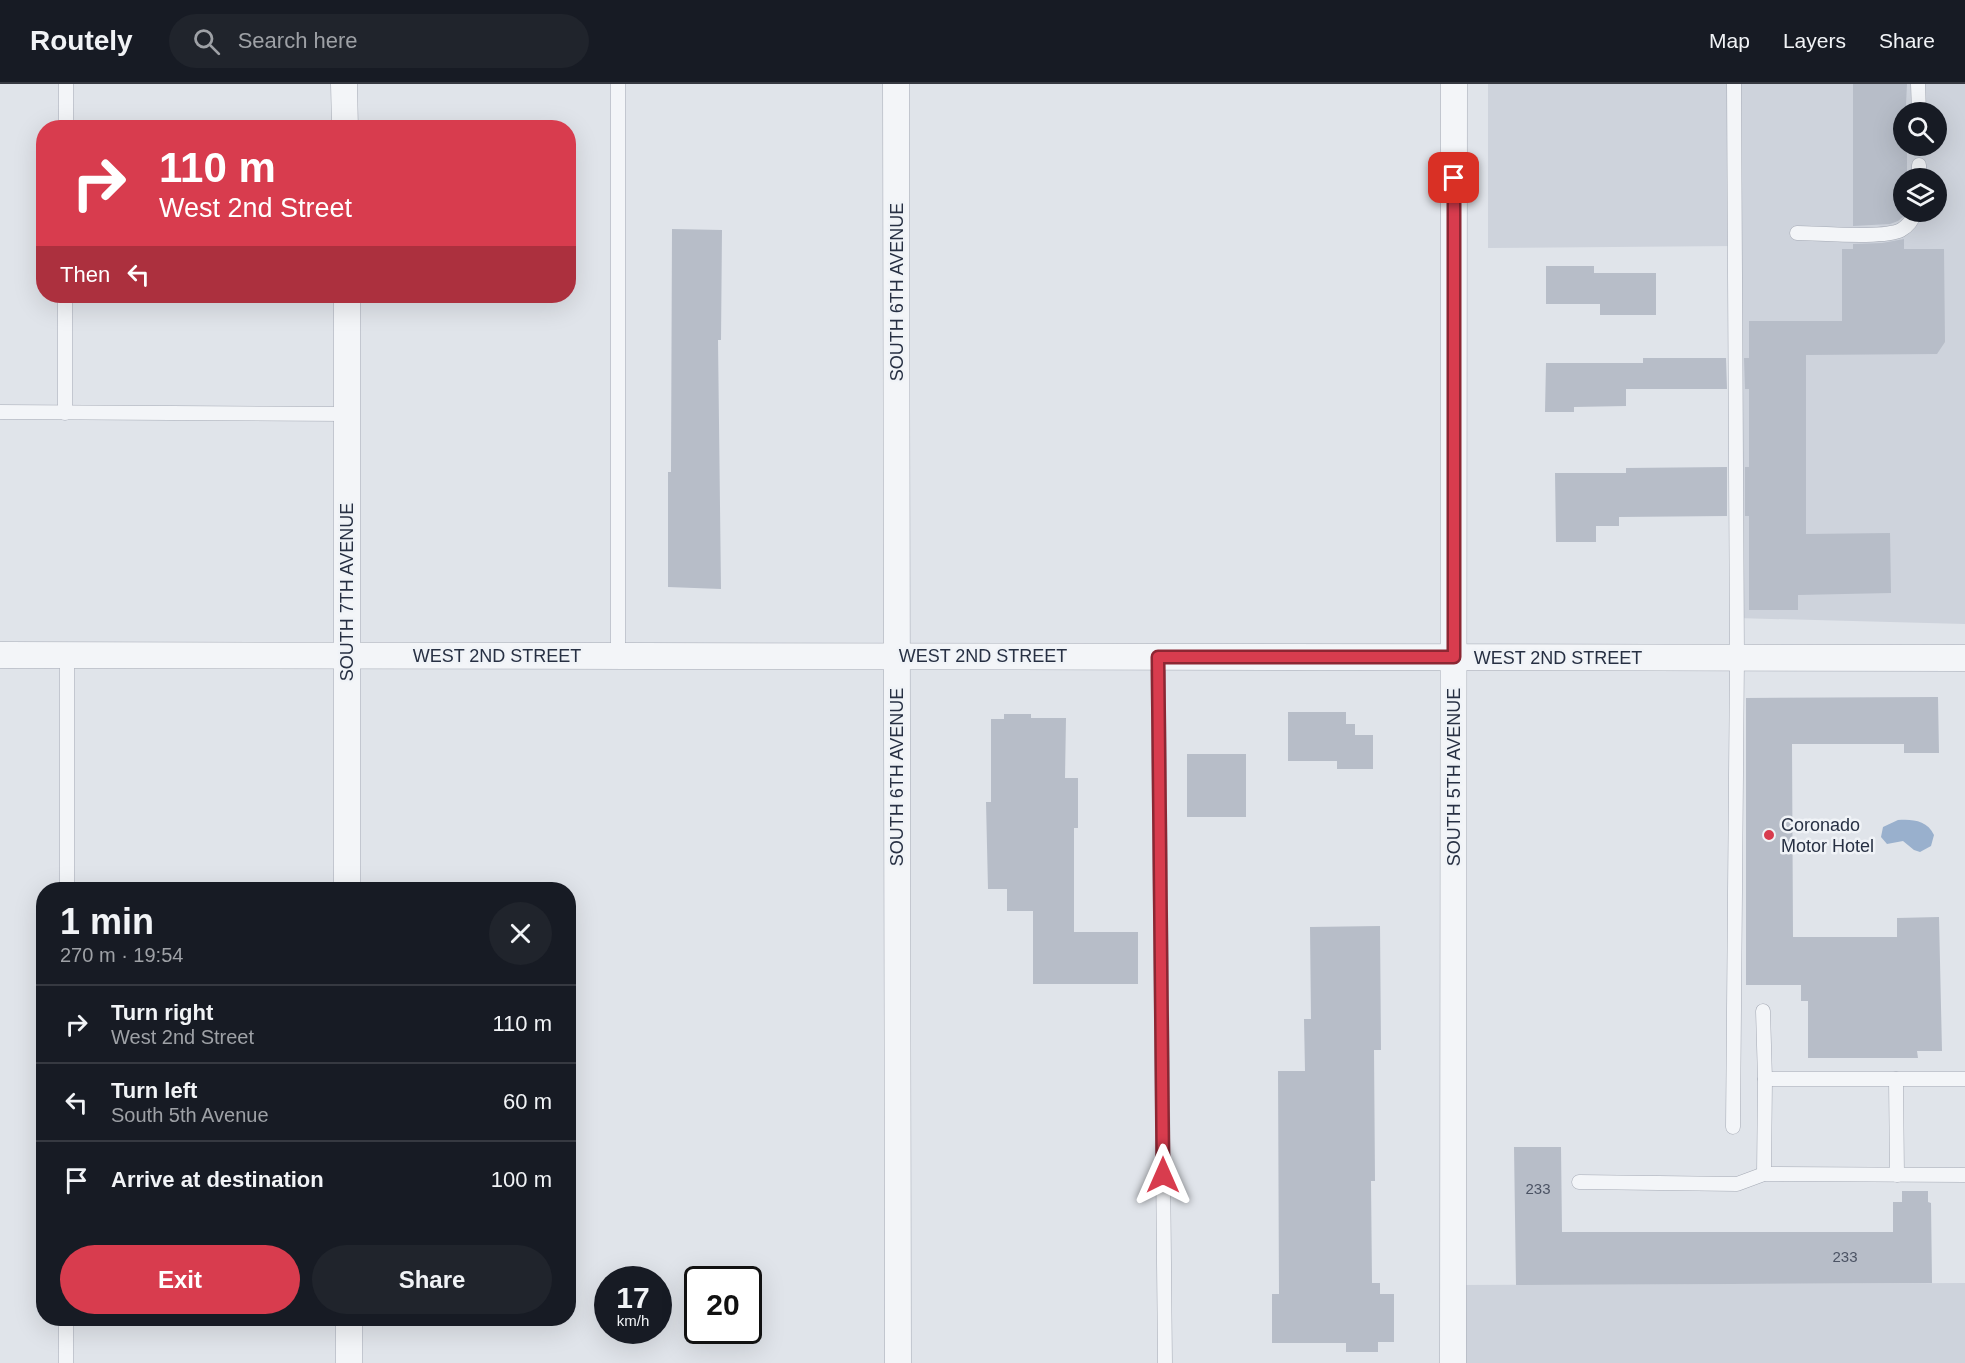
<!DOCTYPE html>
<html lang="en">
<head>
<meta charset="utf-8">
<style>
  body { margin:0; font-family:Arial,sans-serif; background:#20242c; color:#f1f3f6; height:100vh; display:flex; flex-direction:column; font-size:22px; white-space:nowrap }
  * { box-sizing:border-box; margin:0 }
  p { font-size:20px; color:#9ea1a6 }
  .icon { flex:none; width:33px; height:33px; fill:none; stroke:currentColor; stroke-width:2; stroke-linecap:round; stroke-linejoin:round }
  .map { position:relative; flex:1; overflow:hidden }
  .panel { position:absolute; left:36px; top:798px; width:540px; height:444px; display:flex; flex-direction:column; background:#171b24; border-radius:24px; box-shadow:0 6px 24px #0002 }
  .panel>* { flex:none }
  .top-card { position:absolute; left:36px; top:36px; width:540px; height:183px; border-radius:24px; box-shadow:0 6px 24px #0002; background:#d83c4e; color:#fff; overflow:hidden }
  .tools { position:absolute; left:1893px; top:18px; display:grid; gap:12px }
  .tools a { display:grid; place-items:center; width:54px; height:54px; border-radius:50%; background:#171b24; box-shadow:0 6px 24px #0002; font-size:30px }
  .speed { position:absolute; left:594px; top:1182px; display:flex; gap:12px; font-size:30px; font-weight:700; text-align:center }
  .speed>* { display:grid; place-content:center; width:78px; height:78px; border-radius:50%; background:#171b24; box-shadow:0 6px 24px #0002; line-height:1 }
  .speed small { font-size:15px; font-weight:400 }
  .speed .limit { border:3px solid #111; border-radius:9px; background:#fff; color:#111 }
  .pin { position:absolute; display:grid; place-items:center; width:51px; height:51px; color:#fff; margin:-26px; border-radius:12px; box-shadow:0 3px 9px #0006 }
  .me { position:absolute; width:66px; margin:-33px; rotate:0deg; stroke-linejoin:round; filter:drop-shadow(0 0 4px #0008) }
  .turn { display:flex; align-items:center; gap:21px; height:126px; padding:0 24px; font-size:27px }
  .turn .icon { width:78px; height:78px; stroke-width:2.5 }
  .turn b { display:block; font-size:42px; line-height:51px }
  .then { display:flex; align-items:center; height:57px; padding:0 24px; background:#0003; gap:12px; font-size:22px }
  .round { display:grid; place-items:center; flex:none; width:63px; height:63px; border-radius:32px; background:#20242c }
  .overview { display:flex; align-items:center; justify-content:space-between; height:102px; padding:0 24px }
  h1 { font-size:36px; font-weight:800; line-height:45px }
  .primary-button { display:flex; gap:12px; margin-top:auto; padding:12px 24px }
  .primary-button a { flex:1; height:69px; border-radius:36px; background:#d83c4e; color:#fff; font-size:24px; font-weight:800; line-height:69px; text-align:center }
  .primary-button a+a { background:#20242c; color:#f1f3f6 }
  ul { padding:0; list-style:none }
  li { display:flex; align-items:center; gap:18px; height:78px; padding:0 24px; border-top:2px solid #363941 }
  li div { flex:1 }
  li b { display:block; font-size:22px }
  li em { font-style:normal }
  header { display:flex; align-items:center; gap:36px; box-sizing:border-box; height:84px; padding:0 30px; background:#171b24; border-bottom:2px solid #363941 }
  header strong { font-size:28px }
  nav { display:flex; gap:33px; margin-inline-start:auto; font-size:21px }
  .search { width:420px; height:54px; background:#20242c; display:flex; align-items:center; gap:15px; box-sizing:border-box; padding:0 21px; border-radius:33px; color:#9ea1a6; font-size:22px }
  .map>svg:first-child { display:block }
  .built { fill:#ced3dc; fill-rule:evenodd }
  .water { fill:#99b0cd }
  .building { fill:#b7bdc8 }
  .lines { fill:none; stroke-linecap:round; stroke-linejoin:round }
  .lane-casing { stroke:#a5aab5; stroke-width:15 }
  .street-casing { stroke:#a5aab5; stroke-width:27 }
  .lane { stroke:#f3f5f8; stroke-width:14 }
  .street { stroke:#f3f5f8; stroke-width:26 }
  .route-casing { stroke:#8c2733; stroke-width:15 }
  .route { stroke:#d83c4e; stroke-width:10 }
  .poi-dot { fill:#d83c4e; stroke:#f0f3f7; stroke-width:2 }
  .labels { text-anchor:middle; stroke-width:5; stroke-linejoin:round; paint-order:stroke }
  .number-label { font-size:15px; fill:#4b5364 }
  .street-label { font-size:18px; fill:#273043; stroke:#f0f3f7 }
  .poi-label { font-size:18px; fill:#273043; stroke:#f0f3f7; text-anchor:start }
</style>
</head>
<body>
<header>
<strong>Routely</strong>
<div class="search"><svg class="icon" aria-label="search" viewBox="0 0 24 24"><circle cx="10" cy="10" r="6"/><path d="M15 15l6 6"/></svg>Search here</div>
<nav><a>Map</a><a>Layers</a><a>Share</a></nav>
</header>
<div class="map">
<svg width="1965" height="1279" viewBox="0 0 1965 1279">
  <rect width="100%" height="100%" fill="#e0e4ea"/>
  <g class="built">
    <path d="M1488,0H1965V540L1736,534L1734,162L1488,164ZM1904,28H1936V62H1904ZM1904,94H1936V128H1904Z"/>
    <polygon points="1965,1199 1965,1279 1454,1279 1453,1201"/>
  </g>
  <path class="water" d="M1898,736C1912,735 1927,736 1934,751L1931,762L1920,768L1914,766L1903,757L1887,760L1881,753L1883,743Z"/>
  <g class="building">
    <polygon points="1853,0 1907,0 1904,62 1907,62 1907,94 1904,94 1904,132 1898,137 1890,140 1853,142"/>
    <polygon points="672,145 722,146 721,256 718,256 721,505 668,503 668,388 671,388"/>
    <polygon points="1904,155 1904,165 1944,165 1945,258 1937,270 1806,271 1806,450 1890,449 1891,509 1798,511 1798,526 1749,526 1749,432 1745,432 1745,383 1749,383 1749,305 1745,305 1744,274 1749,274 1749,237 1842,237 1842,165 1853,165 1853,160 1882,159"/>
    <polygon points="1546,182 1594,182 1594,189 1656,189 1656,231 1600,231 1600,220 1546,220"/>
    <polygon points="1643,274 1726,274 1727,305 1626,305 1626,322 1574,323 1574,328 1545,328 1546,279 1643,279"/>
    <polygon points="1727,383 1727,432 1619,433 1619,442 1596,442 1596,458 1556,458 1555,389 1626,389 1626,384"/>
    <polygon points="1938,613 1939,669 1904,669 1904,660 1792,660 1793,853 1897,853 1897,834 1939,833 1942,967 1917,967 1918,974 1808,974 1808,917 1801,917 1801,901 1746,901 1746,614"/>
    <polygon points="1288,628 1346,628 1346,640 1355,640 1355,651 1373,651 1373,685 1337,685 1337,677 1288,677"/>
    <polygon points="1004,630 1031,630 1031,634 1066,634 1065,694 1078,694 1078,744 1074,744 1074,848 1138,848 1138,900 1033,900 1033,827 1007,827 1007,805 988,805 986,718 991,718 991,635 1004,635"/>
    <rect x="1187" y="670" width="59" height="63"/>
    <polygon points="1380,842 1381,966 1374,966 1375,1097 1371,1097 1372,1199 1380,1199 1380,1210 1394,1210 1394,1258 1378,1258 1378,1268 1346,1268 1346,1259 1272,1259 1272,1210 1279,1210 1278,987 1305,987 1304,935 1311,935 1310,843"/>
    <polygon points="1514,1063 1561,1063 1562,1148 1893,1148 1893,1118 1902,1118 1902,1107 1928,1107 1928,1118 1931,1119 1932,1199 1516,1201"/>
  </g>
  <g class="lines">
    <g class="lane-casing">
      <g id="lane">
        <polyline points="618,0 618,572"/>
        <polyline points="1918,0 1919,28"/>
        <polyline points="66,44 66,0"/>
        <polyline points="1919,94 1919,81"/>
        <path d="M1797,149C1820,149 1883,155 1901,146C1908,142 1913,135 1915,128"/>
        <polyline points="0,328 348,330"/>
        <polyline points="65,329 65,212"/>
        <polyline points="1158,573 1165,1279"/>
        <polyline points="67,806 67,571"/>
        <polyline points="1763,927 1765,995"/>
        <polyline points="1896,995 1965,995"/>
        <polyline points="1733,1043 1737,574 1734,0"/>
        <polyline points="1764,1090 1765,995 1896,995 1897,1091"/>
        <polyline points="1579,1098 1737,1100 1764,1090 1965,1091"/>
        <polyline points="66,1279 66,1234"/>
      </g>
    </g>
    <g class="street-casing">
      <g id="street">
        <polyline points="344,0 345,44"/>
        <polyline points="896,0 898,1279"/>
        <polyline points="347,212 347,806"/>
        <polyline points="0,571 1965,574"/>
        <polyline points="349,1234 349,1279"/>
        <polyline points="1453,1279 1454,0"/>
      </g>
    </g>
    <use href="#lane" class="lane"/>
    <use href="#street" class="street"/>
  </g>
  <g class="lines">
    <g class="route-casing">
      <polyline id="route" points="1163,1091 1158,573 1454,573 1454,94"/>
    </g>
    <use href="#route" class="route"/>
  </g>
  <circle class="poi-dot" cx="1769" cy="751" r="6"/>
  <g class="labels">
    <g class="number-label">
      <text x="1538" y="1110">233</text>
      <text x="1845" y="1178">233</text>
    </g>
    <g class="street-label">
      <text transform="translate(897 208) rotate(-90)" y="6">SOUTH 6TH AVENUE</text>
      <text transform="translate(347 508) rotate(-90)" y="6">SOUTH 7TH AVENUE</text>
      <text x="497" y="578">WEST 2ND STREET</text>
      <text x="983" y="578">WEST 2ND STREET</text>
      <text x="1558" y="580">WEST 2ND STREET</text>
      <text transform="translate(897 693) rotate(-90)" y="6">SOUTH 6TH AVENUE</text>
      <text transform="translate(1454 693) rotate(-90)" y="6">SOUTH 5TH AVENUE</text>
    </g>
    <g class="poi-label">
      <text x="1781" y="747">Coronado<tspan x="1781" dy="21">Motor Hotel</tspan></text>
    </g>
  </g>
</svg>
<div class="tools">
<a><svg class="icon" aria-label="search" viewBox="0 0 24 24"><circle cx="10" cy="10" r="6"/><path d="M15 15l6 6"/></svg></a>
<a><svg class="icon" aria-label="layers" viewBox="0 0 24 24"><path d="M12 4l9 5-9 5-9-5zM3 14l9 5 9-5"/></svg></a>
</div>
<div class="speed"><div>17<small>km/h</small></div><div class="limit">20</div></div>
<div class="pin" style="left:1454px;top:94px;background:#d93025"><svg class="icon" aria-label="arrive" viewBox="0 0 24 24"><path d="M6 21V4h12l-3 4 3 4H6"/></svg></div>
<svg class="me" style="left:1163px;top:1091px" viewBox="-20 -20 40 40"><path d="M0-17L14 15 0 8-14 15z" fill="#d83c4e" stroke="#fff" stroke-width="4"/></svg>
<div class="top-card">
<div class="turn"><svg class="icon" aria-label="right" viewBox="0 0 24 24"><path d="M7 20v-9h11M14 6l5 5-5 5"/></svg><div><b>110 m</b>West 2nd Street</div></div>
<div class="then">Then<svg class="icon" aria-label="left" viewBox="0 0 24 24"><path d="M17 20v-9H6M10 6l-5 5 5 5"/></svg></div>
</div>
<section class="panel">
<div class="overview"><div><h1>1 min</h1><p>270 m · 19:54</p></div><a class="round"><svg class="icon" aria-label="close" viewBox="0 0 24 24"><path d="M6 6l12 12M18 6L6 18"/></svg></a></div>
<ul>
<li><svg class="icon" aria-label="right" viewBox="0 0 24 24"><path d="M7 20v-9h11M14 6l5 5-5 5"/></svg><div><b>Turn right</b><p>West 2nd Street</p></div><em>110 m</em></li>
<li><svg class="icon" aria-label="left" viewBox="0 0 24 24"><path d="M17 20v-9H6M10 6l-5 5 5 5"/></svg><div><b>Turn left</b><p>South 5th Avenue</p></div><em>60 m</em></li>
<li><svg class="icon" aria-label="arrive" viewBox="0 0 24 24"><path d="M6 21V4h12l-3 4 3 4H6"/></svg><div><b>Arrive at destination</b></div><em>100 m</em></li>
</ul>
<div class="primary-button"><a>Exit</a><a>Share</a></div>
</section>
</div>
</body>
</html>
